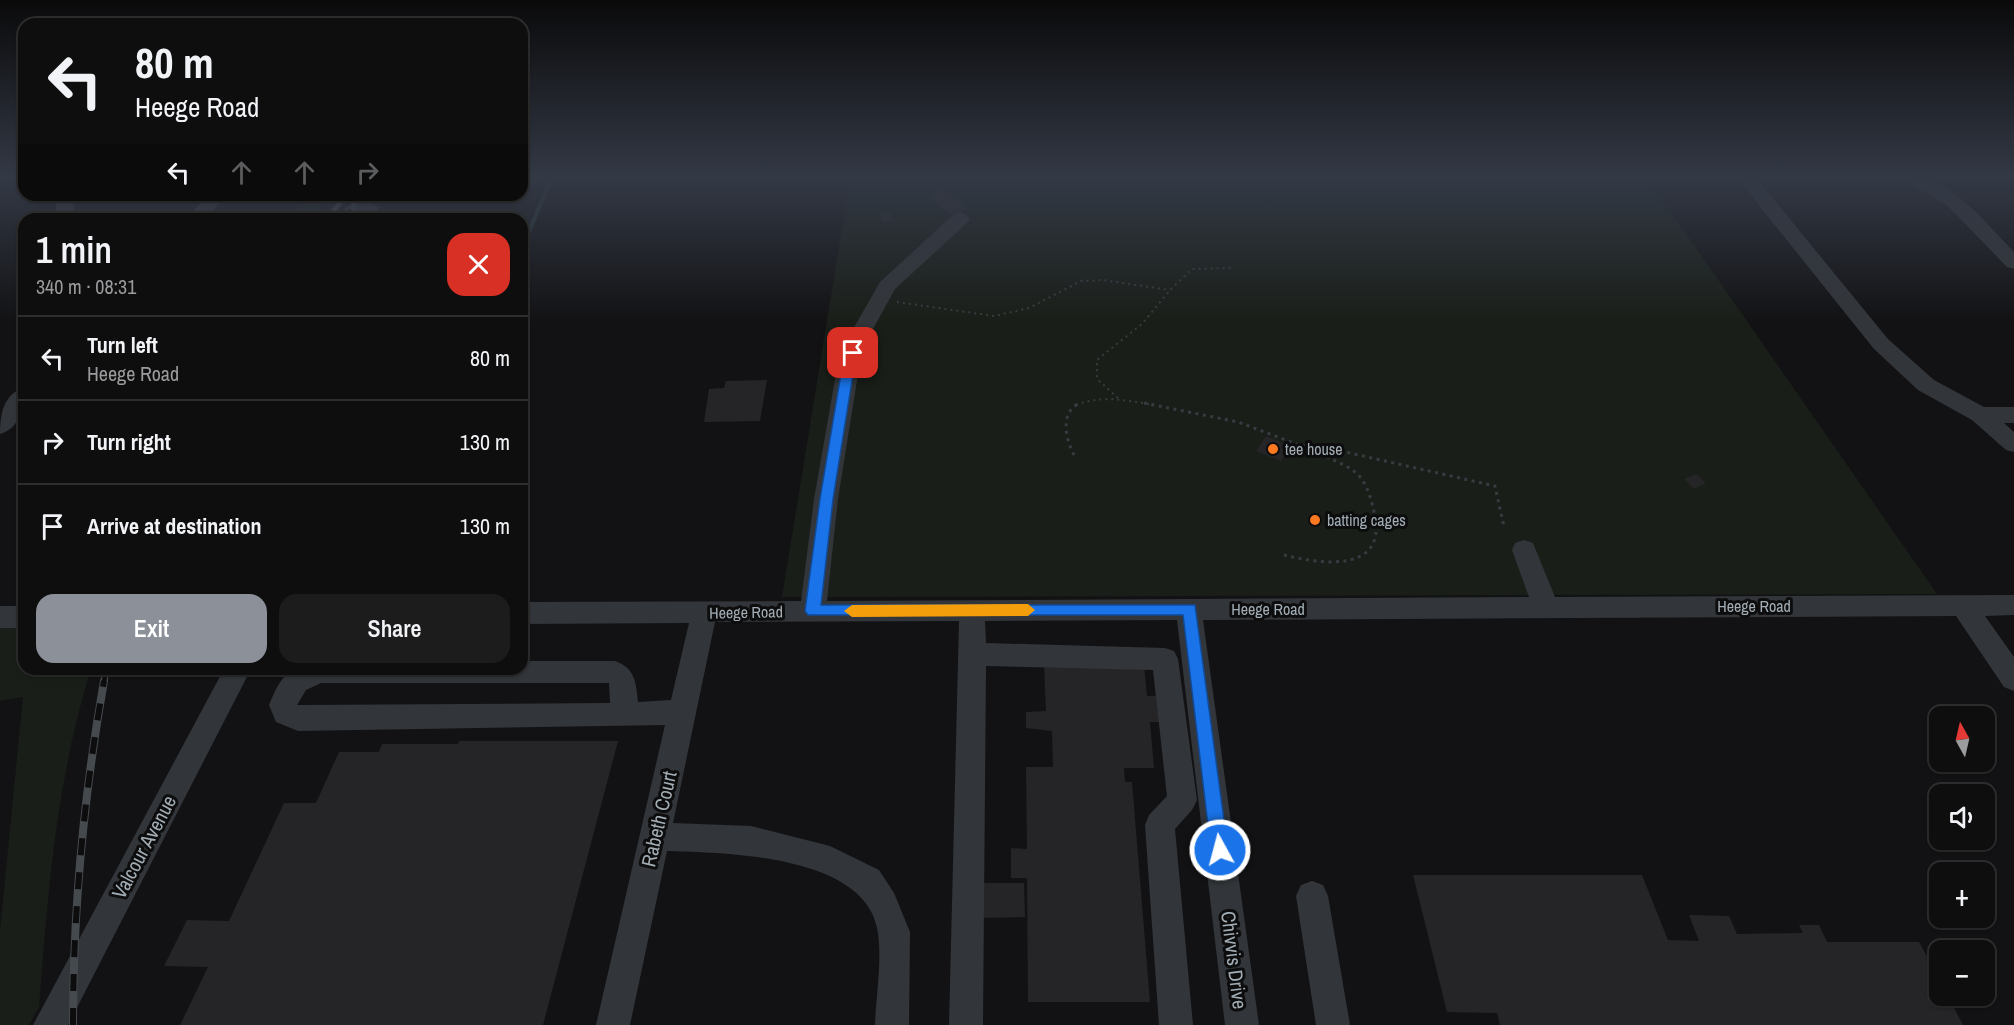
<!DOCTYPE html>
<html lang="en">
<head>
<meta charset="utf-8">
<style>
  body { margin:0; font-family:"Archivo Narrow",sans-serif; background:#1c1c1d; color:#f1f3f6; height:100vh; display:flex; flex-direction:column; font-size:22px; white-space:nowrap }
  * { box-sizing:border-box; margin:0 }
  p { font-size:20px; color:#9b9c9e }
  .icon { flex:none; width:33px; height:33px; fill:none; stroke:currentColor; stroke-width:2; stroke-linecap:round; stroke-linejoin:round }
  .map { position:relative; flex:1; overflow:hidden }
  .sheet { position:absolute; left:18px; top:213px; width:510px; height:462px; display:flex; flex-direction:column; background:#0e0e0f; border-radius:18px; box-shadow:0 2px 4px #0004,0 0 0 2px #2e2e2f }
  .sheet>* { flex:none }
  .top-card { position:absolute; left:18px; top:18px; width:510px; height:183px; border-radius:18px; box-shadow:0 2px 4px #0004,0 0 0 2px #2e2e2f; background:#0e0e0f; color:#f1f3f6; overflow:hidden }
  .needle { width:39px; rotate:352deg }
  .fabs { position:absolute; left:1929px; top:706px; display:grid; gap:12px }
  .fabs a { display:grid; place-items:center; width:66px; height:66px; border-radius:12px; background:#0e0e0f; box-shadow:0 2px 4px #0004,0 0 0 2px #2e2e2f; font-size:30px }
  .pin { position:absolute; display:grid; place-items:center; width:51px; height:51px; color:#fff; margin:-26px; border-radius:12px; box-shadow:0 3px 9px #0006 }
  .me { position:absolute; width:66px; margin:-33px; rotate:353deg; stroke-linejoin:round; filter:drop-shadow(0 0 4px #0008) }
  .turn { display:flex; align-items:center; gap:21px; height:126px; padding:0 18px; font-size:27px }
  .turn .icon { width:78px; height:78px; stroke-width:2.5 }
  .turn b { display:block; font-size:42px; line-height:51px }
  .lanes { display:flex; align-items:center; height:57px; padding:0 18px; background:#0003; justify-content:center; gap:30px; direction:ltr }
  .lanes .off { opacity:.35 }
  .round { display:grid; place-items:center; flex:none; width:63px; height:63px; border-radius:18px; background:#1c1c1d }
  .overview { display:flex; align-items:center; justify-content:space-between; height:102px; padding:0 18px }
  h1 { font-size:36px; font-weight:600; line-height:45px }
  .action { display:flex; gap:12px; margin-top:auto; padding:12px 18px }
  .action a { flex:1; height:69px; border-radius:18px; background:#8c9099; color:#fff; font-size:24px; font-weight:600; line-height:69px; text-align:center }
  .action a+a { background:#1c1c1d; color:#f1f3f6 }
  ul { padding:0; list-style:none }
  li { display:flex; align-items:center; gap:18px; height:84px; padding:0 18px; border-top:2px solid #2e2e2f }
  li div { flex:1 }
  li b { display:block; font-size:22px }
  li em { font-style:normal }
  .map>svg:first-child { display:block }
  .green { fill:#191e18 }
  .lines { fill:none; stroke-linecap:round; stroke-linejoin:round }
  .stream { stroke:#273538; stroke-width:4.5 }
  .building { fill:#252528 }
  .path-far1 { stroke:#383c40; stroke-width:2; stroke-dasharray:2 4; stroke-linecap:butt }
  .path { stroke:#383c40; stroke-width:3; stroke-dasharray:3 4.5; stroke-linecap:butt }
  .minor { fill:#323539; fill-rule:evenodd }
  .rail-far2-casing { stroke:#454a4e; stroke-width:5 }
  .rail-far1-casing { stroke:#454a4e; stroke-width:7 }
  .rail-casing { stroke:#454a4e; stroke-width:8 }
  .rail-far2 { stroke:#0d0d0e; stroke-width:4; stroke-dasharray:11; stroke-linecap:butt }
  .rail-far1 { stroke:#0d0d0e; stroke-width:4.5; stroke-dasharray:14; stroke-linecap:butt }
  .rail { stroke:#0d0d0e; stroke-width:6; stroke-dasharray:17; stroke-linecap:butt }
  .route { fill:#1a73e8; stroke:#114b97; stroke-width:1.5 }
  .slow { fill:#f59e0b }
  .poi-dot { fill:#fe7820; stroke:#0d0d0e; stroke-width:2 }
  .labels { text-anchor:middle; stroke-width:6; stroke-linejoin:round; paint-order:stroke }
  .poi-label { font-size:16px; fill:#a2adb5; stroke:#0d0d0e; text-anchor:start }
  .street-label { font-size:16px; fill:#a2adb5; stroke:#0d0d0e }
  .near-street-label { font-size:20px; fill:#a2adb5; stroke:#0d0d0e }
</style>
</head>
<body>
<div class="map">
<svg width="2014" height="1025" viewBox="0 0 2014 1025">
  <rect width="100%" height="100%" fill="#121214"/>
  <g class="green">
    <polygon points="850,179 1648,179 1937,594 782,597"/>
    <polygon points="313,195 331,195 310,219 290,219"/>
    <path d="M0,624H24V669H91C56,781 48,891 39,1007L29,1025H0V931L23,697L0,701Z"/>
  </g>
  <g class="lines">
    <polyline class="stream" points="522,248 551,179"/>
  </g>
  <g class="building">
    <polygon points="943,189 968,209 950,215 929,195"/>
    <polygon points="892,212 894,221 882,223 880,213"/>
    <polygon points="767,380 760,421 704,422 709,389 724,388 726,381"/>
    <polygon points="1266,436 1291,446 1281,461 1256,451"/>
    <polygon points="1696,474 1706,483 1694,489 1684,479"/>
    <polygon points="1044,665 1144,665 1147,696 1162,696 1165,722 1150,722 1154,768 1124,768 1125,782 1132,782 1150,1002 1028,1002 1027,878 1011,878 1011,848 1027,849 1026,767 1053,767 1052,731 1026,728 1026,712 1046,711"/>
    <polygon points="459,741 618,741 543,1025 180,1025 208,967 164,966 187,920 229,921 284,803 316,803 339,752 379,752 382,744 458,744"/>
    <polygon points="1413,875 1642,875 1668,940 1699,941 1689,915 1729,916 1737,934 1803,933 1799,925 1819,925 1827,942 1919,942 1940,980 1940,996 1948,996 1963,1025 1500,1025 1497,1013 1447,1012"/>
    <polygon points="980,883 1024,883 1025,917 979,918"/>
  </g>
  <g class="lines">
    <g class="path-far1">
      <polyline points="897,302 994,316 1029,308 1081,281 1103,280 1170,290"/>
      <polyline points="1118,398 1097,379 1097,360 1142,324 1170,290 1192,269 1231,268"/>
      <path d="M1076,405C1101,395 1126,400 1153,405"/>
    </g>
    <g class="path">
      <polyline points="1144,403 1238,422 1299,445 1337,450 1495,486 1504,527"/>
      <path d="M1074,455C1066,440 1059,412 1080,403"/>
      <path d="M1284,555C1319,564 1386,574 1375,516C1372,503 1369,489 1361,478C1349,463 1328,461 1315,448"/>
    </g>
    <g class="minor">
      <polygon points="1738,179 1757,179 1888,339 1934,380 1984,407 2014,407 2014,423 2004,423 2014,432 2014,452 2006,450 1972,420 1918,390 1874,349"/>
      <polygon points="1902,179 1929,179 1947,188 1974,210 2014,252 2014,269 2007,267 1948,206"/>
      <polygon points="55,195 73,195 75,219 57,219"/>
      <polygon points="209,195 228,195 205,219 185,219"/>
      <polygon points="370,203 379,208 376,212 352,214 343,209 352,204"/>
      <path d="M961,212L970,218L968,222L895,289L868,338L859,368L838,499L827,601L1529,597L1512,550L1515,543L1524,540L1533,543L1555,597L2014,595V615L1985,616L2014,657V691L2004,687L1956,616L1203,620L1259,1025H1225L1177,620L985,621L986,643L1165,648L1174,651L1178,659L1197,800L1192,810L1175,829L1193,1025H1159L1145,825L1149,815L1167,796L1153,670L986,666L983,1025H949L959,621L715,622L673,823L751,826L830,846L879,870L894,893L910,932L909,1025H875C876,997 882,961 878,933C868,854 725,853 667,851L630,1025H596L665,725L298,731L276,722L269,705C275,691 280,677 294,669H522V661H615C635,668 636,682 638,702L671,700L689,623L522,624V602L801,601L814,499L837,368L848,338L880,282L954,214ZM321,683H609L610,703L297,705L306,690Z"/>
      <path d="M24,388C24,406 21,428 0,434C0,415 3,394 24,388Z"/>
      <rect x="0" y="606" width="24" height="22"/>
      <polygon points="224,669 251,669 68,1025 33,1025"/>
      <polygon points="1312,881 1323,885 1328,896 1350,1025 1316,1025 1296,896 1301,885"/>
    </g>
    <g class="rail-far2-casing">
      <g id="rail-far2">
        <polyline points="326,219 347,195"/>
        <polyline points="345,219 360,195"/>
      </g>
    </g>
    <g class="rail-far1-casing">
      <polyline id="rail-far1" points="104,682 106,669"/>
    </g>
    <g class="rail-casing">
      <path id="rail" d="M73,1025C73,910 84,794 104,681"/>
    </g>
    <use href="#rail-far2" class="rail-far2"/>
    <use href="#rail-far1" class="rail-far1"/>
    <use href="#rail" class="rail"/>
  </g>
  <linearGradient id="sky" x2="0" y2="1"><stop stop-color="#0a0a0b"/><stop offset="0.55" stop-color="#333945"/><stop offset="1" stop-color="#333945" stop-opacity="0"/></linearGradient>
  <rect width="2014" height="323" fill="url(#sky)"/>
  <polygon class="route" points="853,349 859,353 854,368 833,499 821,605 1195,605 1228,850 1226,856 1220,858 1214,856 1211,850 1183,615 808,615 805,611 820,499 842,368 847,353"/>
  <polygon class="slow" points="1028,604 1035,610 1028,616 852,617 844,611 852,605"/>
  <g class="poi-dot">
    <circle cx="1273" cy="449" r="6"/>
    <circle cx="1315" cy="520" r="6"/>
  </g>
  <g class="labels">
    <g class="poi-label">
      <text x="1285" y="455">tee house</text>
      <text x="1327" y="526">batting cages</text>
    </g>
    <g class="street-label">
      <text x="1754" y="612">Heege Road</text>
      <text x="1268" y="615">Heege Road</text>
      <text transform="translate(746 612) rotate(-1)" y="6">Heege Road</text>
    </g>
    <g class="near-street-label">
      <text transform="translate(659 819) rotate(-77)" y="7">Rabeth Court</text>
      <text transform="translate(144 847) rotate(-62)" y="7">Valcour Avenue</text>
      <text transform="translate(1234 960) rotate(83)" y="7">Chivvis Drive</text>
    </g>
  </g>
</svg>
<div class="fabs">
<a><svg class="needle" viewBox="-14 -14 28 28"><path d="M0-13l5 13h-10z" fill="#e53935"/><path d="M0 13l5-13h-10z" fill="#9b9c9e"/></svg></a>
<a><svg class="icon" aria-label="sound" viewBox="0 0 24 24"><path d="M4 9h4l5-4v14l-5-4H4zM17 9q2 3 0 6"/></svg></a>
<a>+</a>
<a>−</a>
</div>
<div class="pin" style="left:853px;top:353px;background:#d93025"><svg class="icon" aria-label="arrive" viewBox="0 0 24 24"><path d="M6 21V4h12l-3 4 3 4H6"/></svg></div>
<svg class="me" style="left:1220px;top:850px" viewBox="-20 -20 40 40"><circle r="17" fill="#1a73e8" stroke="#fff" stroke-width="3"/><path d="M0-11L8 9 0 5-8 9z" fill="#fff"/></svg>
<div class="top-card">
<div class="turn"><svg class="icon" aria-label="left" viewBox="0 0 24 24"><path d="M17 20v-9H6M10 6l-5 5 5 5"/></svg><div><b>80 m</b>Heege Road</div></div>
<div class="lanes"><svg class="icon" aria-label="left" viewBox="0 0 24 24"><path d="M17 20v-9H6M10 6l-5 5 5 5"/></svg><svg class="icon off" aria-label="ahead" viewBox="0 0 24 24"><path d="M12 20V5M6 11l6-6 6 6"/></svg><svg class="icon off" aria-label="ahead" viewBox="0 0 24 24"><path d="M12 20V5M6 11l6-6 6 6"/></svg><svg class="icon off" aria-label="right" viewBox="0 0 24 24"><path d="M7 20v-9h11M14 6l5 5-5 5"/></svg></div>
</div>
<section class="sheet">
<div class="overview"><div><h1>1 min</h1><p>340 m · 08:31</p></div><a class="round" style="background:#d93025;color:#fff"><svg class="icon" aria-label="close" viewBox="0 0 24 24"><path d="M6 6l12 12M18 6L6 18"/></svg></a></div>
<ul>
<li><svg class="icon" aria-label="left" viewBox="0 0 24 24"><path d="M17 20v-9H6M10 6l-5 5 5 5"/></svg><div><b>Turn left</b><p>Heege Road</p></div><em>80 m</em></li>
<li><svg class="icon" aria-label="right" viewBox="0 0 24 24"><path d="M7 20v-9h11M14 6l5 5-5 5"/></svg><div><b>Turn right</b></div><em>130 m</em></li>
<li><svg class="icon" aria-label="arrive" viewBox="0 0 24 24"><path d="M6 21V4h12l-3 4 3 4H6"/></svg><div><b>Arrive at destination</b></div><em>130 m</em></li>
</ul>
<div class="action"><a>Exit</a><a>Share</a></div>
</section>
</div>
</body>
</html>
